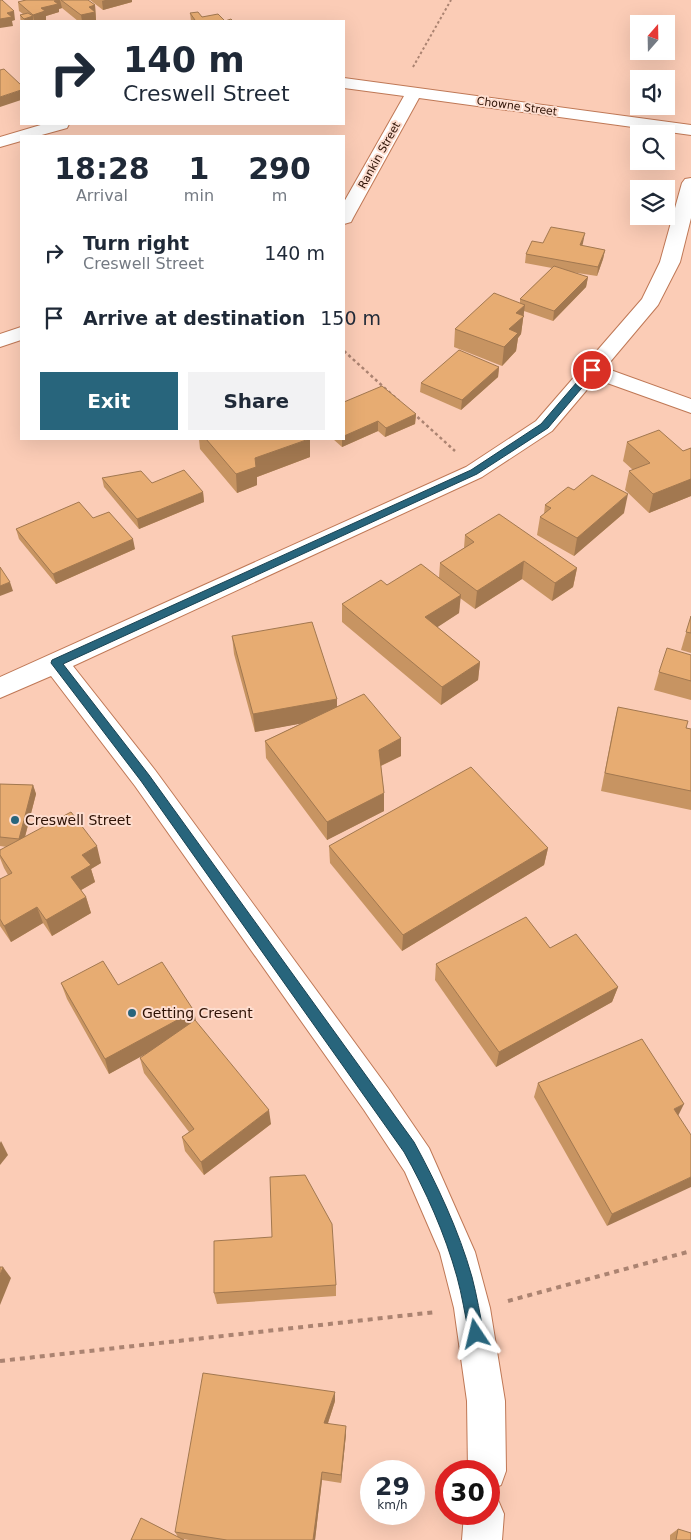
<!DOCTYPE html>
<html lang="en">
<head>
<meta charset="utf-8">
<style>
  body { margin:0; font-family:"DejaVu Sans",sans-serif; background:#f2f2f3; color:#1f2937; height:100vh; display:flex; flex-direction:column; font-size:19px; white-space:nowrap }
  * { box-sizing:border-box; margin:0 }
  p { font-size:16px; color:#747a83 }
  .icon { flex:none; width:28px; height:28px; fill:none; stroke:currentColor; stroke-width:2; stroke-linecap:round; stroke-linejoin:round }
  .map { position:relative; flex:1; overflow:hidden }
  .drawer { position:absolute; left:20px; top:135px; width:325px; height:305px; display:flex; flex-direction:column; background:#fff; border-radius:0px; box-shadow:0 5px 20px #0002 }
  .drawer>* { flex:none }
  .guide { position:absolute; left:20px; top:20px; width:325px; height:105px; border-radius:0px; box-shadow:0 5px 20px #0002; background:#fff; color:#1f2937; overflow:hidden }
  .needle { width:32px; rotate:20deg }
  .controls { position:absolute; left:630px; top:15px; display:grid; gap:10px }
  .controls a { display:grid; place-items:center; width:45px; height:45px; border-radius:0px; background:#fff; box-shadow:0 5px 20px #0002; font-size:25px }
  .speed { position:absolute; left:360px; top:1460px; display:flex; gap:10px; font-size:25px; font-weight:700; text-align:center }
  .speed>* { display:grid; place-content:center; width:65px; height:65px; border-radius:50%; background:#fff; box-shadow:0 5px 20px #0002; line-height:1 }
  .speed small { font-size:12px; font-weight:400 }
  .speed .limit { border:8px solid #d22; background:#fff; color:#111 }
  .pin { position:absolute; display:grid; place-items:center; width:42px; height:42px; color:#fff; margin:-21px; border:2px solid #fff; border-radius:50%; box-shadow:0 1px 5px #0007 }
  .me { position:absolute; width:55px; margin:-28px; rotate:350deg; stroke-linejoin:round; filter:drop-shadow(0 0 4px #0008) }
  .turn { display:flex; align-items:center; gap:18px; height:105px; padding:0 20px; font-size:22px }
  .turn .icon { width:65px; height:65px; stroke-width:2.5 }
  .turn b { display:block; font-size:35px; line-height:42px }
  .eta { display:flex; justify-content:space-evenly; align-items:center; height:85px; text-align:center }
  .eta b { font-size:30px; font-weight:600; line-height:35px }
  .button { display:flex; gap:10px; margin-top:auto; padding:10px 20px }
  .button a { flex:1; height:58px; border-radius:0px; background:#28657c; color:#fff; font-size:20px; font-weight:600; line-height:58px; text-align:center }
  .button a+a { background:#f2f2f3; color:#1f2937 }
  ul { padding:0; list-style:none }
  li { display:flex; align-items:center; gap:15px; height:65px; padding:0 20px }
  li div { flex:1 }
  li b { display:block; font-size:19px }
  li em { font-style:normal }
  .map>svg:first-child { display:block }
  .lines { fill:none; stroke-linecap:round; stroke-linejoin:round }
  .minor-casing { stroke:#bf7856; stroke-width:2 }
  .path-far2 { stroke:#ab8371; stroke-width:2; stroke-dasharray:2.5 2.5; stroke-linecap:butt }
  .path-far1 { stroke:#ab8371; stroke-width:2.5; stroke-dasharray:3 3; stroke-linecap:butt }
  .path { stroke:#ab8371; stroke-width:4; stroke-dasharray:5 5; stroke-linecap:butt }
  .minor { fill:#fff; fill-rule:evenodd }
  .wall { fill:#c79462 }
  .shaded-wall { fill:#a27850 }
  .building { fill:#e7ac72; stroke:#a27850 }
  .route { fill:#28657c; stroke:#1a4251 }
  .poi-dot { fill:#28657c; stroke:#fdddcf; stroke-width:2 }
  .labels { text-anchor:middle; stroke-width:4; stroke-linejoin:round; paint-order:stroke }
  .far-street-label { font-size:11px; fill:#2d1104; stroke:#fdddcf }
  .poi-label { font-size:14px; fill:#2d1104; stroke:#fdddcf; text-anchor:start }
</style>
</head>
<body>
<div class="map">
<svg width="691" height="1540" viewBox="0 0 691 1540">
  <rect width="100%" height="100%" fill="#fbccb6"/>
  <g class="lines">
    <g class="minor-casing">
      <g id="minor">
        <polygon points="344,78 691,125 691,135 419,98 353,218 351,222 344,224 344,202 404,96 344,88"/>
        <polygon points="44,124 69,124 67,128 38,136 21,136 21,141 0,147 0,137"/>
        <polygon points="691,178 691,218 680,262 658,305 605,368 691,399 691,413 596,379 552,431 482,477 73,666 155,770 388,1088 429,1148 475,1252 490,1308 505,1401 506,1471 501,1485 489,1490 489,1471 468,1471 467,1401 454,1308 440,1253 405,1172 364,1110 135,786 51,676 0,698 0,677 466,467 536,421 642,299 660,262 682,183 685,179"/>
        <polygon points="21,327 21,340 0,347 0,334"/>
        <polygon points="489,1496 498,1500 504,1514 502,1540 462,1540 464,1514 489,1514"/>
      </g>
    </g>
    <polyline class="path-far2" points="413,67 451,0"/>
    <g class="path-far1">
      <polyline points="344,351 399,401"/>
      <polyline points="413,413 455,451"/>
    </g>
    <g class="path">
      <polyline points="508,1301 691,1251"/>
      <polyline points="0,1361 436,1312"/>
    </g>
    <use href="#minor" class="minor"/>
  </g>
  <g class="wall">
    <polygon points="23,0 88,0 95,5 96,20 93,21 78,21 62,8 59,9 59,12 46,16 46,20 42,21 21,21 21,24 20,15 23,14 19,11 18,2 23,1"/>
    <polygon points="90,0 132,0 132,2 103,10"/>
    <polygon points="190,13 202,17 225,21 191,21"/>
    <polygon points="543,243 583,243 582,246 605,250 603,259 597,276 571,272 588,277 586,287 553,321 524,311 521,334 518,338 516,351 502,366 454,347 455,329 520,303 520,299 552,268 525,263 526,254"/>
    <polygon points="499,367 498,377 461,410 420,392 421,383"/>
    <polygon points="344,402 416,414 415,424 385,437 378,431 342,447 333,439 344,439"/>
    <polygon points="199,439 310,439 310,457 257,477 257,485 237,493 200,449"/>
    <polygon points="627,442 683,451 691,448 691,496 649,513 625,490 629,471 633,470 623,461"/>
    <polygon points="102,478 203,492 204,502 139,529 104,487"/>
    <polygon points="574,490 624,513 574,556 537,535 540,517 544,514 545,505"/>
    <polygon points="93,518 135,549 56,584 19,539 16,529"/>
    <polygon points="465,535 577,568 573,587 552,601 522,579 475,609 460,598 459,613 437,627 480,662 478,680 441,705 342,622 342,604 387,585 439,578 440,563 464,548"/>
    <polygon points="691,616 691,653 681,650"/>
    <polygon points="232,636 337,699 337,707 401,756 381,766 384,793 384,811 327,840 266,758 265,741 302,723 255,732 234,654"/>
    <polygon points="691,655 691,700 654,690 659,672"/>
    <polygon points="618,707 691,729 691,810 601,791 614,724"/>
    <polygon points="0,784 33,785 36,794 25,837 101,863 91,869 95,882 81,890 86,897 91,913 52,936 43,923 11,942 0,926 0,879 8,875 4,868 0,858 0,850 7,847 0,846"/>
    <polygon points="329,846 548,848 544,865 402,951 330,863"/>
    <polygon points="550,948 618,987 612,1002 496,1067 435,980 436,964"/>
    <polygon points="61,983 118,985 195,1020 271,1124 204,1175 185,1151 182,1137 189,1132 144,1073 140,1058 148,1052 109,1074 67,999"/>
    <polygon points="538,1083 678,1115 607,1226 534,1097"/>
    <polygon points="272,1237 336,1285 336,1296 217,1304 214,1293"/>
    <polygon points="335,1401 328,1423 346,1434 341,1483 322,1480 315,1540 189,1540 182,1539 178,1537 175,1532"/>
    <polygon points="678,1529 691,1540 670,1540 670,1535"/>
  </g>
  <g class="shaded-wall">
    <polygon points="58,0 60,0 62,8 59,9 59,12 46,16 46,20 42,21 34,21 33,15 41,8 54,1"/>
    <polygon points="105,0 132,0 132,2 103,10 102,1"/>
    <polygon points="95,5 96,20 93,21 82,21 81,15 89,7"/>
    <polygon points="14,11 15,20 12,21 13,26 0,28 0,19 7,13"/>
    <polygon points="33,16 33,21 25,21 24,19"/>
    <polygon points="21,90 21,100 0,107 0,97"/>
    <polygon points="585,233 583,243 578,255 580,245"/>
    <polygon points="605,250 603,259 597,276 598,267"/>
    <polygon points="588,277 586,287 553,321 554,311"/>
    <polygon points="525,305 521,334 518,338 516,351 502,366 504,347 509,329 516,313"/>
    <polygon points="499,367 498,377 461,410 462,400"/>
    <polygon points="416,414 415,424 385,437 386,428"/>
    <polygon points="378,421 378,431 342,447 342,439 344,439 344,436"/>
    <polygon points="310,439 310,457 257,477 257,485 237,493 236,474 255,458"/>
    <polygon points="691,479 691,496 649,513 653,494"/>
    <polygon points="203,492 204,502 139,529 137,519"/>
    <polygon points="628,494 624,513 574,556 577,538"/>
    <polygon points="133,539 135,549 56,584 53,574"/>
    <polygon points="524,561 522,579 475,609 477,591"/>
    <polygon points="577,568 573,587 552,601 555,583"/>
    <polygon points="10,582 13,591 0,596 0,586"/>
    <polygon points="461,595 459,613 424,636 425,617"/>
    <polygon points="480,662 478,680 441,705 442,687"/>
    <polygon points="337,699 337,717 255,732 253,714"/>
    <polygon points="401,738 401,756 378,767 379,750"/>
    <polygon points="33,785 36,794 22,848 19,839"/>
    <polygon points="384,793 384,811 327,840 327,822"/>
    <polygon points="97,846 101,863 91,869 95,882 76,893 71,877 82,855"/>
    <polygon points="548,848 544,865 402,951 403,935"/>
    <polygon points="86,897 91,913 52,936 46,920"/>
    <polygon points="37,907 43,923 11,942 4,926"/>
    <polygon points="618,987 612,1002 496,1067 499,1052"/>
    <polygon points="194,1011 197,1026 109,1074 105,1059"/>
    <polygon points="684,1104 677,1118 674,1109"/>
    <polygon points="269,1110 271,1124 204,1175 201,1162"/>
    <polygon points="1,1141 8,1155 0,1165 0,1143"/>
    <polygon points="691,1177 691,1187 607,1226 612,1214"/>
    <polygon points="3,1267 11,1278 0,1305 0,1275"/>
    <polygon points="335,1392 335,1401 325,1432 324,1423"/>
    <polygon points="346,1426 346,1434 341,1483 341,1475"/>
    <polygon points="322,1472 322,1480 315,1540 313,1540"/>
  </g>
  <g class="building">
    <polygon points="0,0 2,0 14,11 7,13 12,17 0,19"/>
    <polygon points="26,0 58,0 54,1 58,4 41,8 45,11 33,15 18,2"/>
    <polygon points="61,0 88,0 95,5 89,7 95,12 81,15"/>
    <polygon points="198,12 202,17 218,14 225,21 231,19 233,21 190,21 195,20 190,13"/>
    <polygon points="28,13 33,16 24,19 20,15"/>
    <polygon points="4,69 21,85 21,90 0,97 0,70"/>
    <polygon points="551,227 585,233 580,245 605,250 598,267 526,254 532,241 543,243"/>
    <polygon points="554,266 588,277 554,311 520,299"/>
    <polygon points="494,293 525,305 516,313 524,316 509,329 518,333 504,347 455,329"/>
    <polygon points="459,350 499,367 462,400 421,383"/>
    <polygon points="382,386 416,414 386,428 378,421 344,436 344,402"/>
    <polygon points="659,430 683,451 691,448 691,479 653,494 629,471 650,463 627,442"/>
    <polygon points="206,439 309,439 255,458 256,467 236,474"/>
    <polygon points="184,470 203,492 137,519 102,478 141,471 152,483"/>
    <polygon points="592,475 628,494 577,538 540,517 551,508 545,505 568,487 574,490"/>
    <polygon points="79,502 93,518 109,512 133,539 53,574 16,529"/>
    <polygon points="499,514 577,568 555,583 524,561 477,591 440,563 474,542 465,535"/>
    <polygon points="421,564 461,595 425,617 480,662 442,687 342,604 381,580 387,585"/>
    <polygon points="0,567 10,582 0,586"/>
    <polygon points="691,616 691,633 686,632"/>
    <polygon points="312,622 337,699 253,714 232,636"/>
    <polygon points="667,648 691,655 691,681 659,672"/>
    <polygon points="364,694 401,738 379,750 384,793 327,822 265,741"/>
    <polygon points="618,707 688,721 686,728 691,729 691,791 605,773"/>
    <polygon points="471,767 548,848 403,935 329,846"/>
    <polygon points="0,784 33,785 19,839 0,837"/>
    <polygon points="71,812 97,846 82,855 91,865 71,877 86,897 46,920 37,907 4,926 0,919 0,879 12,873 0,855 0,850"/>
    <polygon points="526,917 550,948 576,934 618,987 499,1052 436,964"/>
    <polygon points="103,961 118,985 162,962 194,1011 105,1059 61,983"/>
    <polygon points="195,1020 269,1110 201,1162 182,1137 194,1129 140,1058"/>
    <polygon points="642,1039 684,1104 674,1109 691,1135 691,1177 612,1214 538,1083"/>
    <polygon points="305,1175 332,1224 336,1285 214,1293 214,1241 272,1237 270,1177"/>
    <polygon points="0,1267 3,1267 0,1275"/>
    <polygon points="203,1373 335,1392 324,1423 346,1426 341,1475 322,1472 313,1540 227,1540 175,1532"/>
    <polygon points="141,1518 184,1540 131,1540"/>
    <polygon points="678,1529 691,1533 691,1540 676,1540"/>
  </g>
  <path class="route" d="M589,368L597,370L548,428L477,474L63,664L149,775L414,1142C437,1184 459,1231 472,1277C477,1296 480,1315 484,1334L482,1339L476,1342L471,1339L469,1334C465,1315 462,1295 457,1277C445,1234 426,1191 404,1152L141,781L51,663L52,660L471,470L541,424Z"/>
  <g class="poi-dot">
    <circle cx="15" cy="820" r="5"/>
    <circle cx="132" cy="1013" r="5"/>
  </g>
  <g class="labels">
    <g class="far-street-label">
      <text transform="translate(517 106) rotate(8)" y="4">Chowne Street</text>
      <text transform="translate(379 155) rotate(-61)" y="4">Rankin Street</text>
    </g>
    <g class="poi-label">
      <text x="25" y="825">Creswell Street</text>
      <text x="142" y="1018">Getting Cresent</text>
    </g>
  </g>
</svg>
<div class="controls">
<a><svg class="needle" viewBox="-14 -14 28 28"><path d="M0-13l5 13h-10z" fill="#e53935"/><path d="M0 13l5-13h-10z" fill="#747a83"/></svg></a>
<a><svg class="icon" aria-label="sound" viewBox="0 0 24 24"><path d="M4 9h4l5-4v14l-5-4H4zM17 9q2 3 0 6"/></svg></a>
<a><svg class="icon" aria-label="search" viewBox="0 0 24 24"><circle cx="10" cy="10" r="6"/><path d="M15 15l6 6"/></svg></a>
<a><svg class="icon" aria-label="layers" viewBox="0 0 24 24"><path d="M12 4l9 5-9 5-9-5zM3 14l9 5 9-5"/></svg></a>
</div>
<div class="speed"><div>29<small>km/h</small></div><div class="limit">30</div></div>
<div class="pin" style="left:592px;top:370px;background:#d93025"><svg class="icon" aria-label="arrive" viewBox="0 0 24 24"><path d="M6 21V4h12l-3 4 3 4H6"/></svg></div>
<svg class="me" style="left:476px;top:1334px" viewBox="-20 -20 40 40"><path d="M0-17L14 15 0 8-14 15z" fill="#28657c" stroke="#fff" stroke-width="4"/></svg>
<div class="guide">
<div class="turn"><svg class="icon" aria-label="right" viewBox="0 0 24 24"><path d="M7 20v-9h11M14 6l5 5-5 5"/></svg><div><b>140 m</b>Creswell Street</div></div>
</div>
<section class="drawer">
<div class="eta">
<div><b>18:28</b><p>Arrival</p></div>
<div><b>1</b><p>min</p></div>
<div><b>290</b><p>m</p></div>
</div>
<ul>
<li><svg class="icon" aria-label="right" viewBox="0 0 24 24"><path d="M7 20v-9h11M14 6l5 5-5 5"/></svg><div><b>Turn right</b><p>Creswell Street</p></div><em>140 m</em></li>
<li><svg class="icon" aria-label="arrive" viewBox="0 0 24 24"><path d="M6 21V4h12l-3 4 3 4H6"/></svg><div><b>Arrive at destination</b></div><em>150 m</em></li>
</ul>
<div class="button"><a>Exit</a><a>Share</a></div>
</section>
</div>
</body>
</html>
